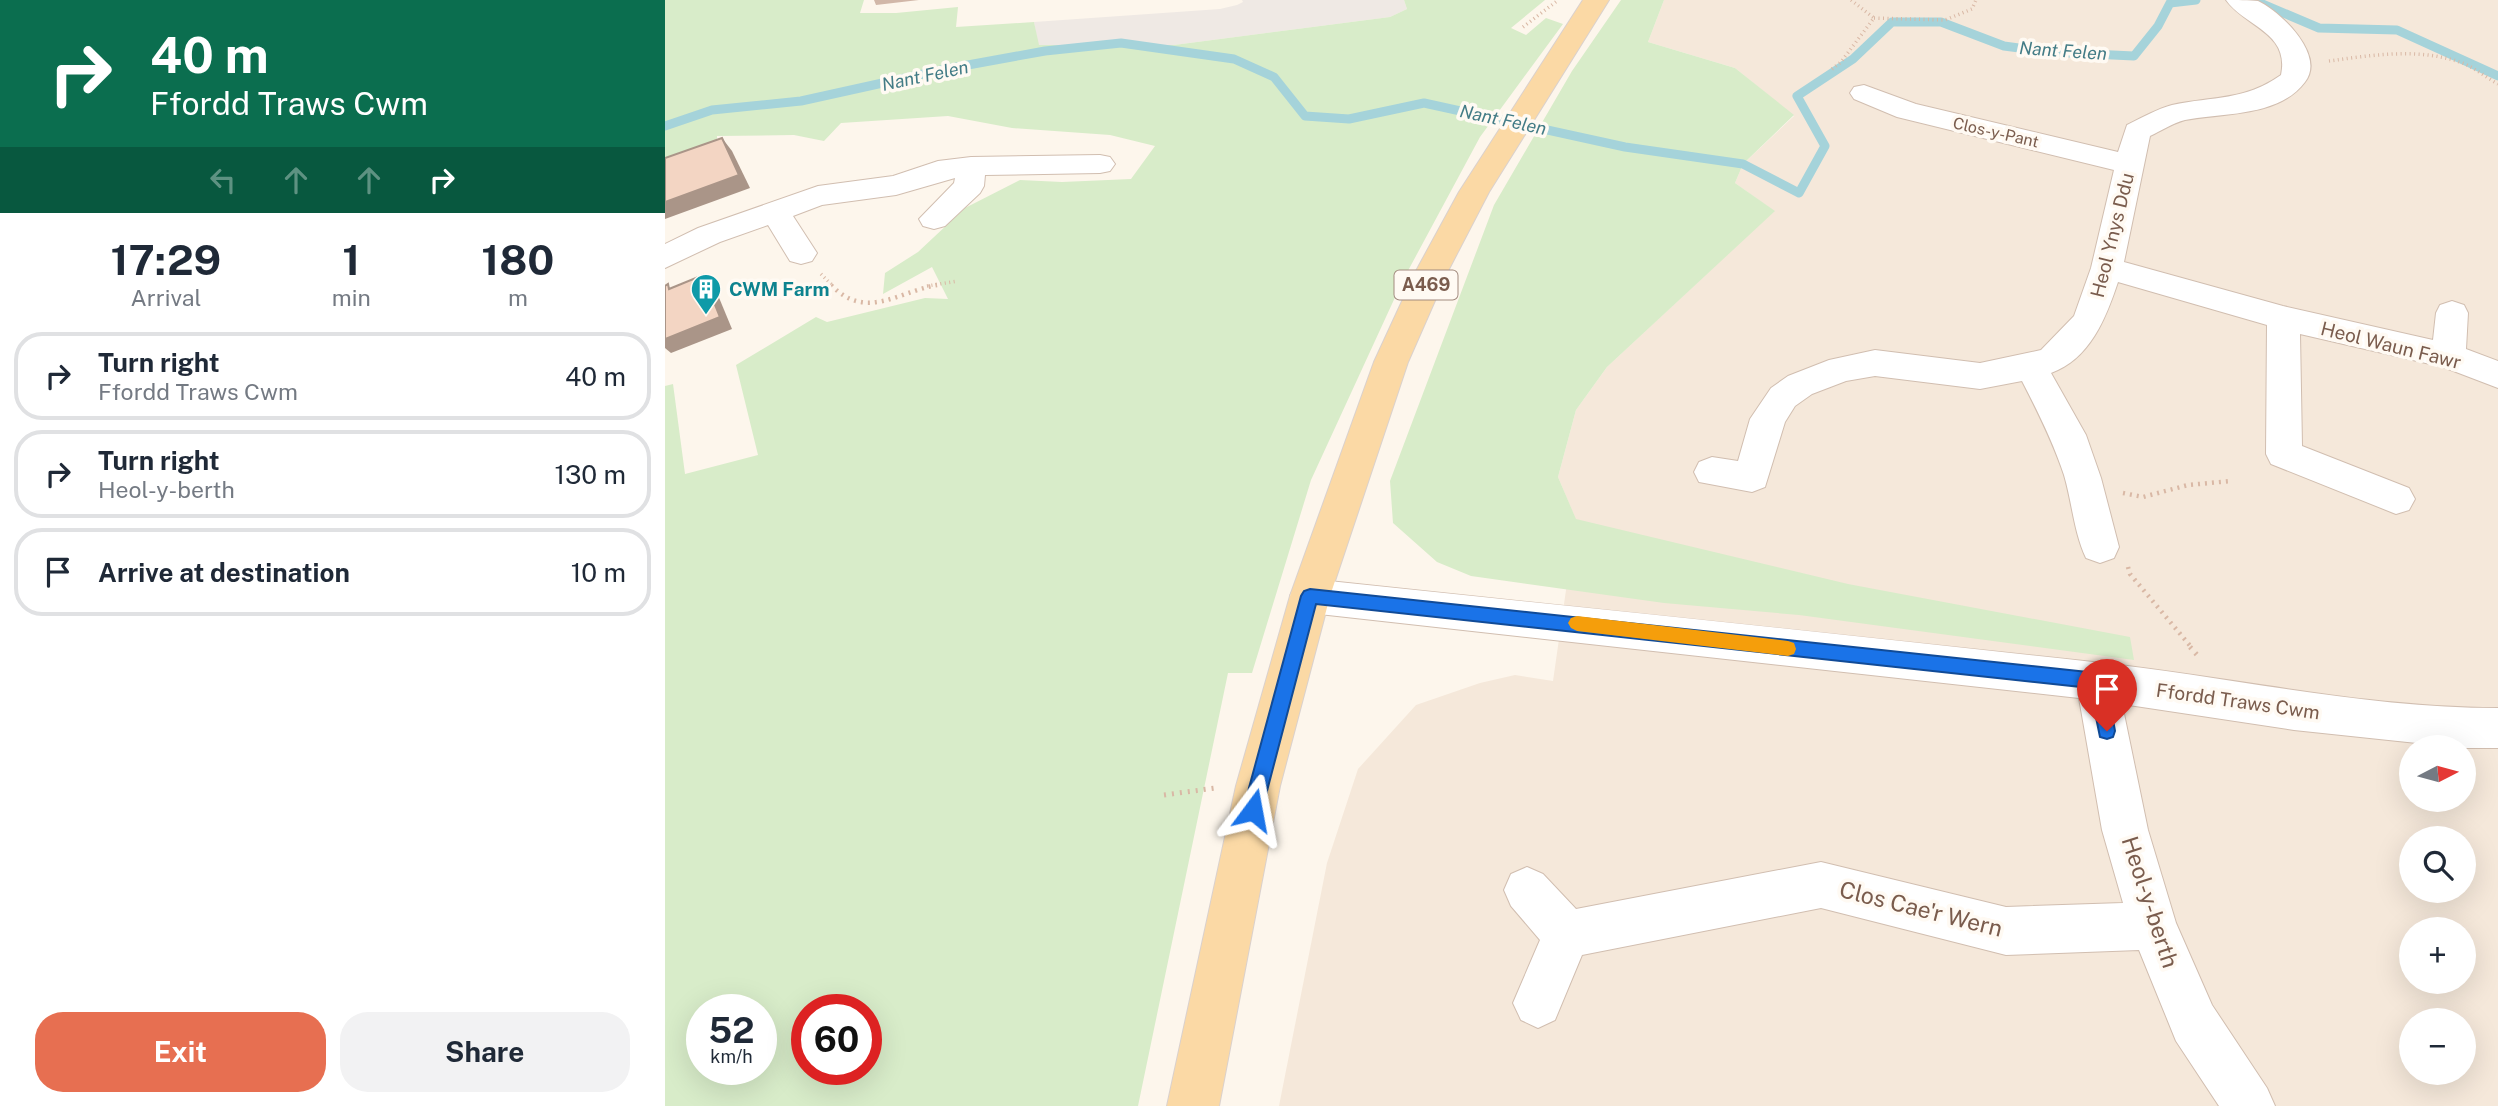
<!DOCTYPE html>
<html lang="en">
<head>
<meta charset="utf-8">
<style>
  body { margin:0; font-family:"Public Sans",sans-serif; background:#f2f2f3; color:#1f2937; height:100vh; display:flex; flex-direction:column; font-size:26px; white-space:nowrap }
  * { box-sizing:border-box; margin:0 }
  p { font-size:23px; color:#747a83 }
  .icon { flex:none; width:38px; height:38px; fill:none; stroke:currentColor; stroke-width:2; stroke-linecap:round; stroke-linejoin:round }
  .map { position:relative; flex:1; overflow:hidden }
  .details { display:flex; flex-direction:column; background:#fff; width:665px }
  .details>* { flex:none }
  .top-card { background:#0b6e4f; color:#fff; overflow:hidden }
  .needle { width:46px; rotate:84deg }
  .controls { position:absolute; left:1734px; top:735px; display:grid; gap:14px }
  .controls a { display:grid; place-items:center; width:77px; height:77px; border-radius:50%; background:#fff; box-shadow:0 7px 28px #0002; font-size:35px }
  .speed { position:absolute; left:21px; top:994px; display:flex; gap:14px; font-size:35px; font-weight:700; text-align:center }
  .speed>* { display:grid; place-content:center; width:91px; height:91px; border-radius:50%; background:#fff; box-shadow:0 7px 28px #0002; line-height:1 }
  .speed small { font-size:18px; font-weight:400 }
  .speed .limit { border:10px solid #d22; background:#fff; color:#111 }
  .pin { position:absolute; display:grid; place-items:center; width:60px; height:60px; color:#fff; margin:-72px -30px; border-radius:50% 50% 50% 0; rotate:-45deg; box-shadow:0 0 7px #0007 }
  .pin .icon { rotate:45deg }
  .me { position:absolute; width:77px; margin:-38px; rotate:13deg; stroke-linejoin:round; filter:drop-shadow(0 0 5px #0008) }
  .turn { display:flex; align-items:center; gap:24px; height:147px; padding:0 35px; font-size:32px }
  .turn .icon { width:91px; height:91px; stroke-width:2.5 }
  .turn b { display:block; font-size:49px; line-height:60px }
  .lanes { display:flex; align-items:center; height:66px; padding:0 35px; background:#0003; justify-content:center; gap:35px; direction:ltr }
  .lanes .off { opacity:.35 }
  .eta { display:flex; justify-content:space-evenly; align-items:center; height:119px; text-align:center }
  .eta b { font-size:42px; font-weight:700; line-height:49px }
  .action { display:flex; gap:14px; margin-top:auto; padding:14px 35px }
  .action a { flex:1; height:80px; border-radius:28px; background:#e76f51; color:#fff; font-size:28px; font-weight:700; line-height:80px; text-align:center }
  .action a+a { background:#f2f2f3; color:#1f2937 }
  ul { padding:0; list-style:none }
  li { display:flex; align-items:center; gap:21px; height:88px; margin:0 14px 10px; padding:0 21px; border:4px solid #e0e1e3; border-radius:28px }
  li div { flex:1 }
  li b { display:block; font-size:26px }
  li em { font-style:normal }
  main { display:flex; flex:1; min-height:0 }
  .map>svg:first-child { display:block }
  .residential { fill:#f5e8da; fill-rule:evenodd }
  .industrial { fill:#efe9e4 }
  .green { fill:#d8ecc9; fill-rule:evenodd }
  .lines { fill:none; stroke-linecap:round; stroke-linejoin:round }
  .stream { stroke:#a5d3da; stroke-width:9 }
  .minor-casing { stroke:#d1beb0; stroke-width:2 }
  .major-casing { stroke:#dad1cd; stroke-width:2 }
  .path-far2 { stroke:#d9b8a5; stroke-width:3.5; stroke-dasharray:1 3.5; stroke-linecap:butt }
  .path-far1 { stroke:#d9b8a5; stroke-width:4.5; stroke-dasharray:2 5; stroke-linecap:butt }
  .path { stroke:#d9b8a5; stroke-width:5; stroke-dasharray:2 6; stroke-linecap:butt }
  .minor { fill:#fff; fill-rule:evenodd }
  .major { fill:#fbd9a5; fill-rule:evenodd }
  .wall { fill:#d1b7a8 }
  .shaded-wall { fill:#aa9588 }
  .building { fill:#f3d5c3; stroke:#aa9588; stroke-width:2 }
  .route { fill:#1a73e8; stroke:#114b97; stroke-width:2 }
  .slow { fill:#f59e0b }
  .labels { text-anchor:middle; stroke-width:7; stroke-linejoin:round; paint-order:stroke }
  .far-street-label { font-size:16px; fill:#7a5c4d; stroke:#fffaf3 }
  .far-water-label { font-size:18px; font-style:italic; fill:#437c86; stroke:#fffaf3 }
  .shield { fill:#fffaf3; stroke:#a28b7f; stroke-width:2 }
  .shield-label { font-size:18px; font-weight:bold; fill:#7a5c4d }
  .street-label { font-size:19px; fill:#7a5c4d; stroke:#fffaf3 }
  .culture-label { font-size:19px; font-weight:bold; fill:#0d838f; stroke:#fffaf3; text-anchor:start }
  .near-street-label { font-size:23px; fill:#7a5c4d; stroke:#fffaf3 }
</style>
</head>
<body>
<main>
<section class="details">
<div class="top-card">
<div class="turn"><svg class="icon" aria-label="right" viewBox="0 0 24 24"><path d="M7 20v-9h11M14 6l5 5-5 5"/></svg><div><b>40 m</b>Ffordd Traws Cwm</div></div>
<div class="lanes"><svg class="icon off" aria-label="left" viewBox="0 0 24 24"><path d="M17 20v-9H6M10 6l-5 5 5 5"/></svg><svg class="icon off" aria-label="ahead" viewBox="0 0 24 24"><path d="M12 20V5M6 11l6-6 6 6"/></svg><svg class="icon off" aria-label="ahead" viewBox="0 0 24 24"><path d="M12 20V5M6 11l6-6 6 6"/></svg><svg class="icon" aria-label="right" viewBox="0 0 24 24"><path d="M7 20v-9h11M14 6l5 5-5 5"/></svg></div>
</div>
<div class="eta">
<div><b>17:29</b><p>Arrival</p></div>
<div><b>1</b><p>min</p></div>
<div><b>180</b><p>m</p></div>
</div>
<ul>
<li><svg class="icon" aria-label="right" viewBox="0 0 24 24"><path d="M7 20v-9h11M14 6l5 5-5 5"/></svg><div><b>Turn right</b><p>Ffordd Traws Cwm</p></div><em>40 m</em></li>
<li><svg class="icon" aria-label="right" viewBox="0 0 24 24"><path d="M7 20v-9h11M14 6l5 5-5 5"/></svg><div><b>Turn right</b><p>Heol-y-berth</p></div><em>130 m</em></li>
<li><svg class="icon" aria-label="arrive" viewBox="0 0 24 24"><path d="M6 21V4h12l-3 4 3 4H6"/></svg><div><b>Arrive at destination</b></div><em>10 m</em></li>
</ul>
<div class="action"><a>Exit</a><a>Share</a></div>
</section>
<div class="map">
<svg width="1833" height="1106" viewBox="0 0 1833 1106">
  <rect width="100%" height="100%" fill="#fdf6ec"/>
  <path class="residential" d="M999,0H1833V1106H614L662,863L693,769L751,705L815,683L850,675L888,681L911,520L893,477L911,410L942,367L1109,211L1070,183L1078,164L1129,116L1070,68L983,42ZM1746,747H1799V800H1746ZM1746,838H1799V891H1746ZM1746,929H1799V982H1746ZM1746,1020H1799V1073H1746Z"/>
  <polygon class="industrial" points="577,0 739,0 742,9 725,17 509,45 373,45 369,22 555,9 572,5 578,2"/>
  <g class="green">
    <path d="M0,0H199L195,13H231L293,7L291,27L369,22L374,45H509L725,17L742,9L739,0H880L846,28L861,35L881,18L898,24L815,137L738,280L646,480L587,673H563L473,1106H0V386L8,384L20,474L93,455L71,365L151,317L162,322L260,298L283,299L267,267L218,294L220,273L253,252L300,208L355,180L397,182L466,179L490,146L445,135L347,128L283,116L176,123L159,141L129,135L52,136V150L0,169ZM37,1010H96V1069H37ZM142,1010H201V1069H142Z"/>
    <polygon points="956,0 999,0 983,42 1070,68 1129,115 1078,164 1070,183 1110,211 942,367 911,410 893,477 911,519 1183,584 1465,637 1469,660 1134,615 999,603 806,576 772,562 728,523 725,481 829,205 907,71"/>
  </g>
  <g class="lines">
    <g class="stream">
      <polyline points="1588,0 1654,28 1732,30 1833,76"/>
      <polyline points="0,126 47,110 136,101 281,69 380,51 456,43 569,59 609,77 640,116 684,119 759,103 960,147 1078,164 1134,193 1160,146 1132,96 1188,59 1227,22 1276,22 1339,46 1384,52 1469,56 1493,26 1505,3 1531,0"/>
    </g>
    <g class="minor-casing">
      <g id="minor">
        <path d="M1561,0C1571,0 1585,0 1593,1C1616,12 1661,55 1640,82C1614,117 1558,113 1520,120C1508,123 1496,131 1485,136L1459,262L1618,306L1768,340L1771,313L1775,305L1787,301L1799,305L1803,313L1801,349L1833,361V388L1778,367L1635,334L1637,446L1744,488L1750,499L1744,510L1731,514L1606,464L1601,454L1602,325L1453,282C1441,318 1425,359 1386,373L1421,435L1436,478L1454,547L1449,558L1435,563L1421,558C1409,533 1407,502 1399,475C1388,442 1373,412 1357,381L1315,389L1210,376L1181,381L1147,394L1130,406L1120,422L1100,487L1087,492L1034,482L1029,472L1034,462L1047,457L1073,461L1085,419L1106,388L1123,376L1164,360L1210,350L1315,363L1376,350L1409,316L1426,268L1449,170L1232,117L1189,99L1185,93L1189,87L1199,85L1251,104L1453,152L1462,125C1476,118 1492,109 1507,105C1549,96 1579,101 1616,75C1625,32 1580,27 1561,0Z"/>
        <polygon points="435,155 445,157 450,164 445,171 435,173 320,175 319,186 315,193 280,226 269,229 258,226 254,219 289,183 290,178 231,195 157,205 128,216 152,253 147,261 136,264 125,261 103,225 55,242 0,268 0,244 33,228 153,186 228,176 273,161 306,157"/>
        <path d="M645,579C906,606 1167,633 1428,662C1562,676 1697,708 1833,708V748H1799L1629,730L1457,704L1483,830L1511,923L1547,1005L1602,1088L1610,1106H1554L1511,1041L1474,950L1341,955L1156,908L917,955L890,1020L873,1028L856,1020L848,1003L875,940L846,906L839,890L846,874L862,867L878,874L911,909L1156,862L1341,907L1458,903L1437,830L1414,698L645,613L631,608L625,596L631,584Z"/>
      </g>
    </g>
    <g class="major-casing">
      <polygon id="major" points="918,0 944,0 824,192 783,271 743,362 665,596 615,786 554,1106 502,1106 571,786 625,596 709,362 751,271 794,192"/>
    </g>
    <g class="path-far2">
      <polyline points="1209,18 1280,20 1307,9 1311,0"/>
      <polyline points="858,27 892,1"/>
      <path d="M1664,61C1708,55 1757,47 1800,64C1811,69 1822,78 1833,84"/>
      <polyline points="1167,69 1176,62 1209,18 1186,0"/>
      <polyline points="156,274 168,286"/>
      <polyline points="262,286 293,281"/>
    </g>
    <g class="path-far1">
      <path d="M166,285C201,321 232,292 272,285"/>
      <polyline points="1458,493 1478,497 1523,485 1566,481"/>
      <polyline points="1463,567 1465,574 1527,648"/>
    </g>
    <g class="path">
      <polyline points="1525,647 1533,656"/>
      <polyline points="499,795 550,788"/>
    </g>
    <use href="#minor" class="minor"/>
    <use href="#major" class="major"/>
  </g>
  <polygon class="wall" points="209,0 254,0 211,5"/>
  <g class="shaded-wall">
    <polygon points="57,138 67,151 85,188 0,219 0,202"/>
    <polygon points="38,275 50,288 67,329 6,353 0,348 0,339"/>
  </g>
  <g class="building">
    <polygon points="57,138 74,175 0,202 0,158"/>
    <polygon points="38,275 55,317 0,339 0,286 3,284 4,289"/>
  </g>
  <polygon class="route" points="645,589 1432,673 1438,676 1441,681 1450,731 1448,737 1442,739 1435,737 1425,688 651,604 597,810 594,817 588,819 581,817 578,810 636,596 639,591"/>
  <polygon class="slow" points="912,616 1123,641 1129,643 1131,649 1129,654 1123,656 912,631 906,628 903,623 906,618"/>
  <defs>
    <g id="building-pin" transform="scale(1.575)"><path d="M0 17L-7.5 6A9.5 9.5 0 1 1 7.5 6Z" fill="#0f9aa8" stroke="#fffaf3"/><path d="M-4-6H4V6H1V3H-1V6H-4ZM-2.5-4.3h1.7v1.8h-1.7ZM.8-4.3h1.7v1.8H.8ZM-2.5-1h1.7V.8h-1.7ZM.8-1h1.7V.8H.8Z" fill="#fff"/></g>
  </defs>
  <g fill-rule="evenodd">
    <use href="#building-pin" x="41" y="289"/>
  </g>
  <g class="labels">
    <g class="far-street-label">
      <text transform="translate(1331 132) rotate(13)" y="6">Clos-y-Pant</text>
    </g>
    <g class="far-water-label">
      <text transform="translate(1398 51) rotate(4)" y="6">Nant Felen</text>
      <text transform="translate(260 76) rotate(-12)" y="6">Nant Felen</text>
      <text transform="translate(838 120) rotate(12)" y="6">Nant Felen</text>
    </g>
    <rect class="shield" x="729.5" y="270.5" width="63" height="29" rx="5"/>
    <g class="shield-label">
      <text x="761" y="291">A469</text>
    </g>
    <g class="street-label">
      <text transform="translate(1447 235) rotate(-76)" y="7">Heol Ynys Ddu</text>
      <text transform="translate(1726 345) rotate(14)" y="7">Heol Waun Fawr</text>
      <text transform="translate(1573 701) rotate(8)" y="7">Ffordd Traws Cwm</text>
    </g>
    <g class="culture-label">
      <text x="64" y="296">CWM Farm</text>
    </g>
    <g class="near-street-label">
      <text transform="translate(1485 902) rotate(72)" y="8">Heol-y-berth</text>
      <text transform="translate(1256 909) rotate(14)" y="8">Clos Cae'r Wern</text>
    </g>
  </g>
</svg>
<div class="controls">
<a><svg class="needle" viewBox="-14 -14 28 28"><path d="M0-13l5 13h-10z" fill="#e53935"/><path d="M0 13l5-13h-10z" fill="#747a83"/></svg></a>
<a><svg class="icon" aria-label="search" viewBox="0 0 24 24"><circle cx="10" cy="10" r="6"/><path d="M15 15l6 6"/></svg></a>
<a>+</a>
<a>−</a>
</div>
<div class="speed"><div>52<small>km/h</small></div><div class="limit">60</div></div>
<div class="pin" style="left:1442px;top:731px;background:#d93025"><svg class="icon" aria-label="arrive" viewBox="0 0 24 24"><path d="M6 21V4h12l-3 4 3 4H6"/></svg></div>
<svg class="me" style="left:588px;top:810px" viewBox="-20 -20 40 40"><path d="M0-17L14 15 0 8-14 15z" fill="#1a73e8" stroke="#fff" stroke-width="4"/></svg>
</div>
</main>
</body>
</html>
